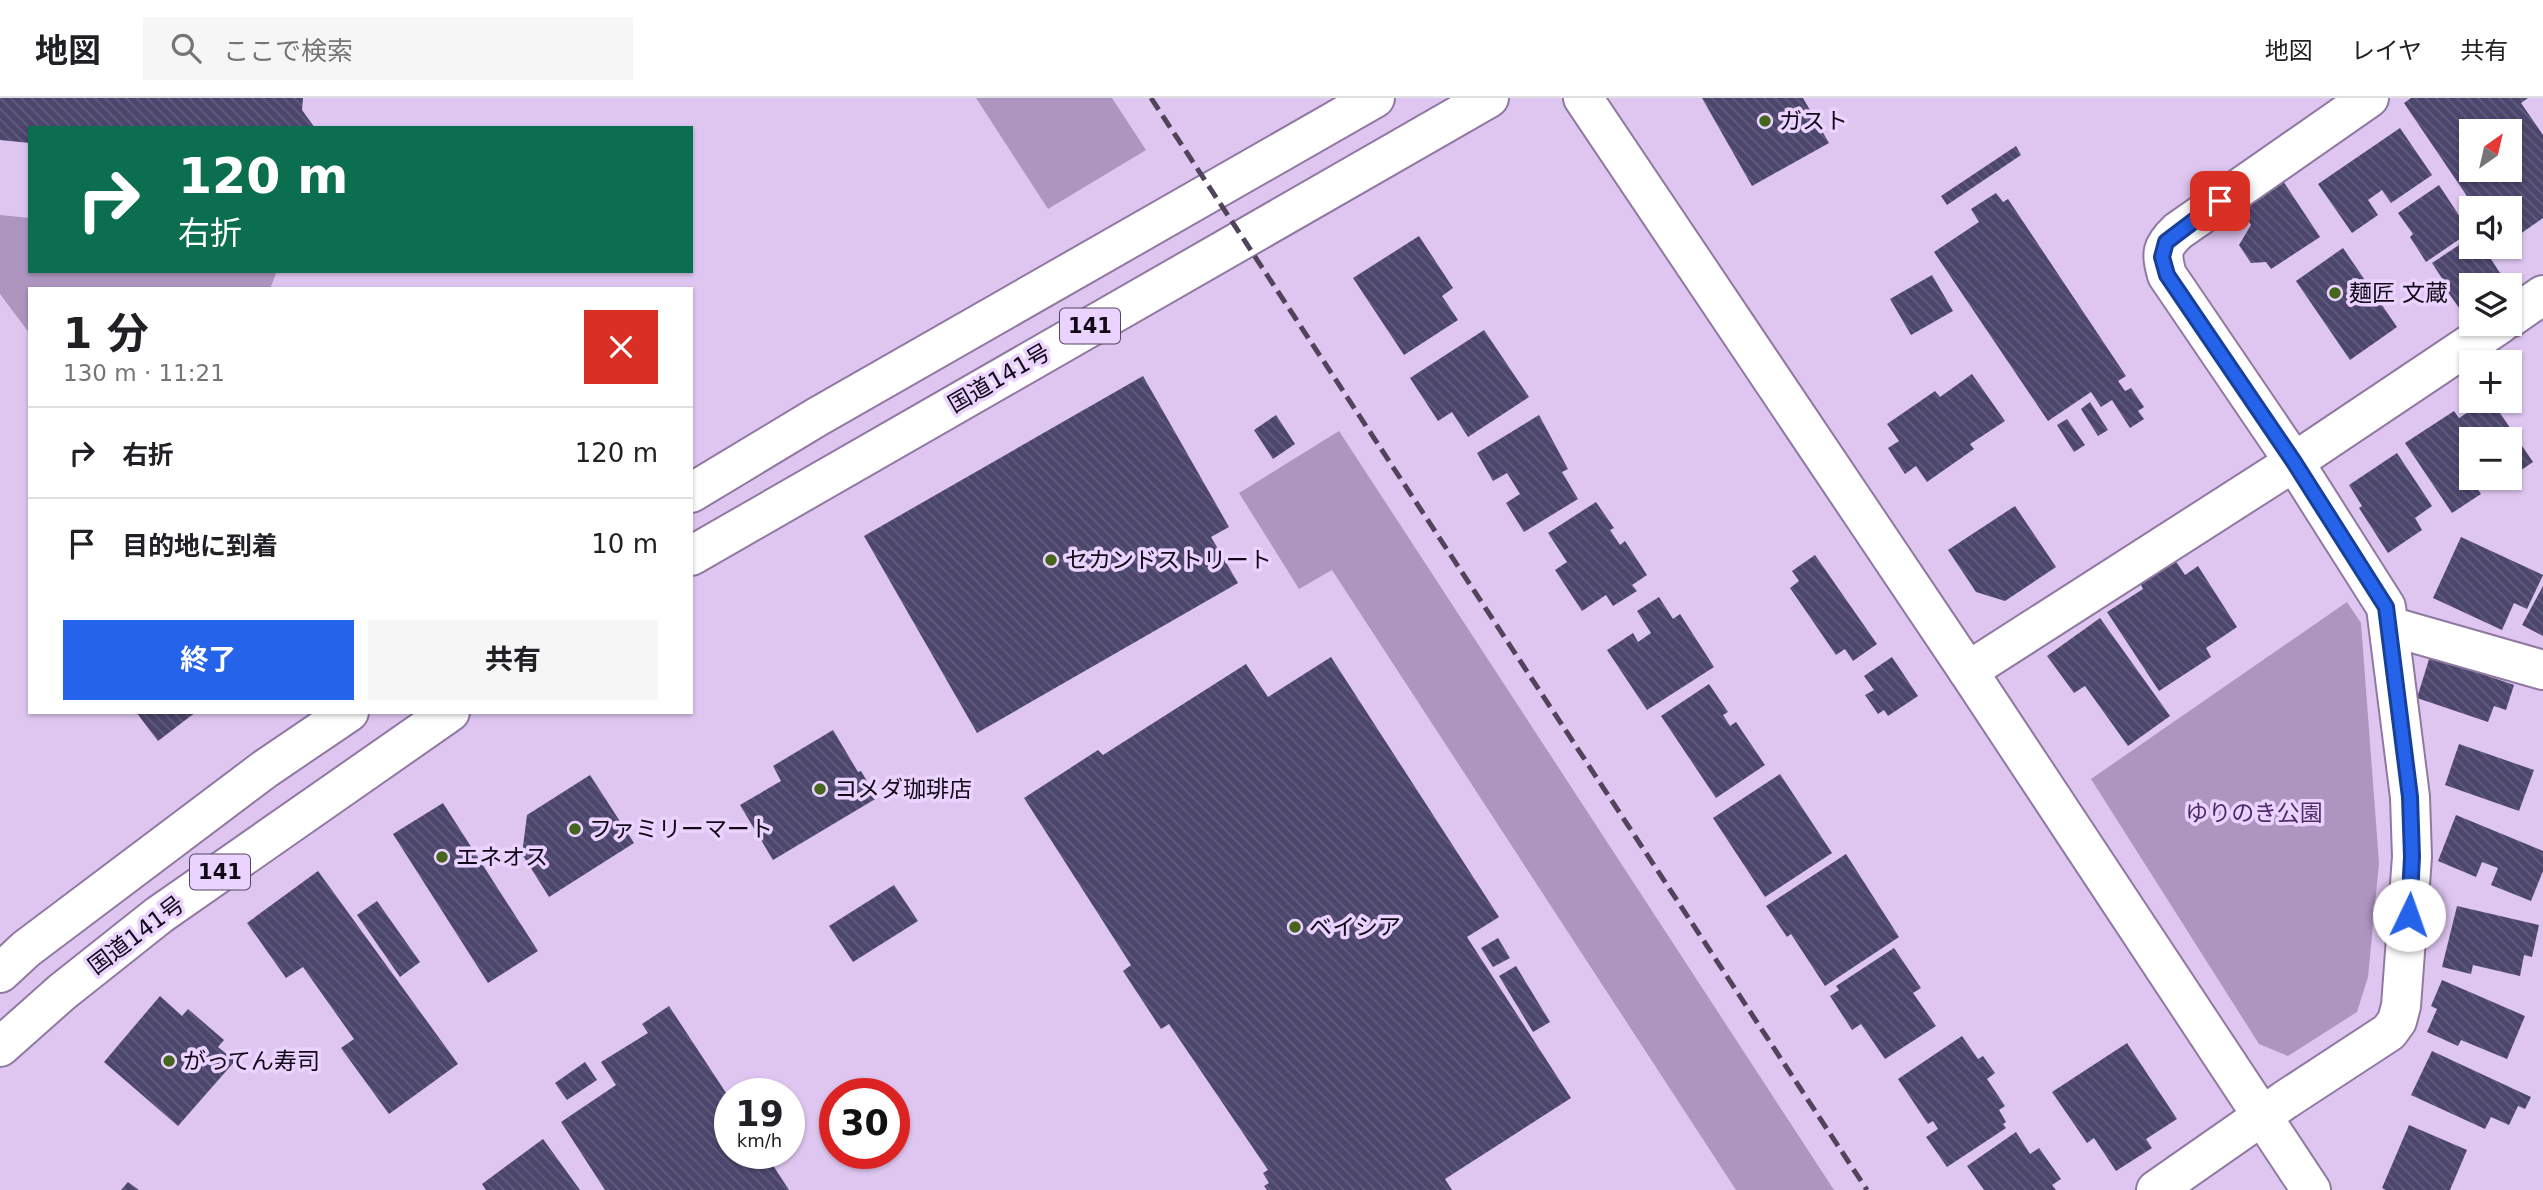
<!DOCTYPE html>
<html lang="ja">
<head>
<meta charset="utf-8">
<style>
  body { margin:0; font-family:"DejaVu Sans","Noto Sans JP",sans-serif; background:#f6f6f6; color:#202124; height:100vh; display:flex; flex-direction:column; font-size:26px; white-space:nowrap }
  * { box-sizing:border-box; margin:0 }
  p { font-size:23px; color:#757577 }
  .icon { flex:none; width:38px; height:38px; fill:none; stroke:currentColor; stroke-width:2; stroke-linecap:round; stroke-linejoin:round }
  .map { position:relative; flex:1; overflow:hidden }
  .panel { position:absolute; left:28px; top:189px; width:665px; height:427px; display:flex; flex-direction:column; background:#fff; border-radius:0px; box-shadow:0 2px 5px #0004 }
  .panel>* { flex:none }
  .guide { position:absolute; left:28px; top:28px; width:665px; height:147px; border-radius:0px; box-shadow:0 2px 5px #0004; background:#0b6e4f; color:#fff; overflow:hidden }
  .needle { width:46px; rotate:34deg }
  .buttons { position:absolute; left:2459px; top:21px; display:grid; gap:14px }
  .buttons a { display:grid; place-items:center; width:63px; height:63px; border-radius:0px; background:#fff; box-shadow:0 2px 5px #0004; font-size:35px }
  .speed { position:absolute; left:714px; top:980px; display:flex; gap:14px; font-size:35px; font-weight:700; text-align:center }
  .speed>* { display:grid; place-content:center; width:91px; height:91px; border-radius:50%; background:#fff; box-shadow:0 2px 5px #0004; line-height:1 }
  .speed small { font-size:18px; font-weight:400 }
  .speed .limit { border:10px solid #d22; background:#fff; color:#111 }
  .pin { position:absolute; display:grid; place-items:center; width:60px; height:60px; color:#fff; margin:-30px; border-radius:14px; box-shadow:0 4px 10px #0006 }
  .me { position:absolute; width:77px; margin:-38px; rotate:3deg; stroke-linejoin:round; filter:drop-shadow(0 0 5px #0008) }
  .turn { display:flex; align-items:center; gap:24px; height:147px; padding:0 35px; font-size:32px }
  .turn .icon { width:91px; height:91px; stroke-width:2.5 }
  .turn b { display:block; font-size:49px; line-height:60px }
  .round { display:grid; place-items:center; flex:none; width:74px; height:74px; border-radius:0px; background:#f6f6f6 }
  .overview { display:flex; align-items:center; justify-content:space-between; height:119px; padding:0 35px }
  h1 { font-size:42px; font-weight:700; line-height:52px }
  .cta { display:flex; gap:14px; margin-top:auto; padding:14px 35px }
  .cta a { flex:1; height:80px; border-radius:0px; background:#2563eb; color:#fff; font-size:28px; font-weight:700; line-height:80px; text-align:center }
  .cta a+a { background:#f6f6f6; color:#202124 }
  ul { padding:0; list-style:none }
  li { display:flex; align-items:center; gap:21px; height:91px; padding:0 35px; border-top:2px solid #e0e0e0 }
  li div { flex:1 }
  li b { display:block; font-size:26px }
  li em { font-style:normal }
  header { display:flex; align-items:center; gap:42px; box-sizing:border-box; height:98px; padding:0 35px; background:#fff; border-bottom:2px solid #e0e0e0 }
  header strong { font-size:33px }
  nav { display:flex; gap:38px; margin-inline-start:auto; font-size:24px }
  .search { width:490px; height:63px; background:#f6f6f6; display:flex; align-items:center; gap:18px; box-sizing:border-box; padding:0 24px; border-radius:0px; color:#757577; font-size:26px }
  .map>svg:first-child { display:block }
  .green { fill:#ad95c0 }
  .building { fill:url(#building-back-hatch); fill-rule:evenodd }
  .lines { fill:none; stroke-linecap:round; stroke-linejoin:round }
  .minor-casing { stroke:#9079a1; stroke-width:42 }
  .highway-casing { stroke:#9079a1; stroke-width:42 }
  .minor { stroke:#fff; stroke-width:38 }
  .highway { stroke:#fff; stroke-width:38 }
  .rail { stroke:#50435a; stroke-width:5; stroke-dasharray:14 7; stroke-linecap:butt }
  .route-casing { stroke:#184099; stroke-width:18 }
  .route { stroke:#2563eb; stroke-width:12 }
  .poi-dot { fill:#46661d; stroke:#ebd3ff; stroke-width:2.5 }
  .labels { text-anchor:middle; stroke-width:7; stroke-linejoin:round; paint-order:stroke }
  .shield { fill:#ebd3ff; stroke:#53465d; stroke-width:2 }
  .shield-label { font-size:21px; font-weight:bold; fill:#120918 }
  .poi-label { font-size:23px; fill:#120918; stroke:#ebd3ff; text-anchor:start }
  .street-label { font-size:23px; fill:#120918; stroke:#ebd3ff }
  .park-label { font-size:23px; fill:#502969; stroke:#ebd3ff }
</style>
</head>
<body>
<header>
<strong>地図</strong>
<div class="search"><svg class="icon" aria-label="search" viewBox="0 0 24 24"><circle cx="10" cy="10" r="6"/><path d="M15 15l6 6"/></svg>ここで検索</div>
<nav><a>地図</a><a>レイヤ</a><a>共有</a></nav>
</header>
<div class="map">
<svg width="2543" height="1092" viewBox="0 0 2543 1092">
  <defs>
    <pattern id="building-back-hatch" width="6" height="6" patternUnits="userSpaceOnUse" patternTransform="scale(1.75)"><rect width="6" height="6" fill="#4c466d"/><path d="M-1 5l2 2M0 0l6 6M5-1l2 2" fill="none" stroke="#625c7c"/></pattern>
  </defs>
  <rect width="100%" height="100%" fill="#dec6f1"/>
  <g class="green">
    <polygon points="976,0 1112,0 1146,52 1048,111"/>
    <polygon points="0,117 30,120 30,173 277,173 270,191 30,191 30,236 0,196"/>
    <polygon points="1339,333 1834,1092 1736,1092 1332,472 1299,491 1239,395"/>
    <polygon points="2347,504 2361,525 2379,765 2368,879 2357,914 2288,958 2259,946 2091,681"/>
  </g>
  <g class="building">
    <polygon points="0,0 303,0 302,12 315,30 30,30 30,45 0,42"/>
    <polygon points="1702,0 1803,0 1829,45 1752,88"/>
    <path d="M2411,0H2528L2521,5L2543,37V120L2510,143V110H2475L2404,5ZM2471,33H2510V72H2471Z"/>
    <polygon points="2400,30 2432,77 2391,105 2382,92 2368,102 2378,117 2352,135 2318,86"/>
    <polygon points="2016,48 2021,57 1947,107 1941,98"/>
    <polygon points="2283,83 2320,139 2271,171 2266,164 2251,165 2239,147 2251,127 2240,110"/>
    <polygon points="2439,87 2470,134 2426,164 2410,139 2413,136 2398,115"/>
    <polygon points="1996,95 2003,104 2008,101 2126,278 2118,283 2125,293 2131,290 2144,309 2138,313 2144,321 2130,330 2112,302 2101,309 2091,294 2048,323 1934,154 1979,124 1971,111"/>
    <polygon points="1419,138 1453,190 1442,198 1458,222 1404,257 1353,180"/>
    <polygon points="2471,139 2471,149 2483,149 2508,187 2471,187 2471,212 2464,217 2443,187 2445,185 2432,165"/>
    <polygon points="2343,150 2397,229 2350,262 2296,183"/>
    <polygon points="1932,177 1953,213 1911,237 1890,201"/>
    <polygon points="1484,232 1529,299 1468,339 1452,314 1438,323 1410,280"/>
    <polygon points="1972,276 2005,323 1970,346 1974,351 1927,384 1916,368 1905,376 1888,350 1899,343 1887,326 1935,293 1940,299"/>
    <polygon points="1143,278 1229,429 1211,439 1238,485 977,635 864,438"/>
    <polygon points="2486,303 2492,303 2533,364 2495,390 2489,380 2510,380 2510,341 2471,341 2471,380 2483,380 2474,386 2481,396 2452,415 2405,345 2454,313 2459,320"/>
    <polygon points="2090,304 2108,332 2098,338 2081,311"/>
    <polygon points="1276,317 1295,346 1273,361 1254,332"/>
    <polygon points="1539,317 1568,371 1562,374 1578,401 1524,434 1506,405 1520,396 1507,375 1493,383 1477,355"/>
    <polygon points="2067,321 2085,347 2074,354 2057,327"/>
    <polygon points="2397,355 2432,408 2415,420 2422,432 2388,455 2359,410 2362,408 2349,387"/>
    <polygon points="1596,404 1614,430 1610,432 1620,447 1625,443 1647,477 1632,487 1637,493 1613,508 1606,497 1582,513 1555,472 1567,464 1548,435"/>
    <polygon points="2015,408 2056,469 2005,503 1976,494 1948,452"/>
    <polygon points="2461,439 2543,477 2527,511 2514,505 2502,532 2433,500"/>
    <polygon points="1815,457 1877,546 1853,563 1845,551 1836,557 1790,490 1799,483 1792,473"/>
    <polygon points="2175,462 2185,477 2198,468 2237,529 2206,550 2211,559 2159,593 2107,514 2143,491 2140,485"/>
    <polygon points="2543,488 2543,538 2522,527"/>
    <polygon points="1659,499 1673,521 1680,516 1714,569 1647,612 1607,552 1633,535 1638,544 1651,535 1637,513"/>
    <polygon points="2100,520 2170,618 2128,648 2085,588 2074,595 2047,558"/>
    <polygon points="2430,558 2514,587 2506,612 2494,608 2488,624 2417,600"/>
    <polygon points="1331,559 1499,819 1467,839 1571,1000 1445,1081 1452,1092 1267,1092 1264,1088 1269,1085 1263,1075 1268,1072 1169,926 1161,931 1123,873 1131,867 1024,700 1098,652 1103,657 1246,566 1268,599"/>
    <polygon points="1892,559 1918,598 1888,618 1884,612 1878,616 1865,597 1874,592 1864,578"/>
    <polygon points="1709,586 1728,614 1723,617 1730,628 1736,624 1765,667 1716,700 1661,618"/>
    <polygon points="136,614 196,614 158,643"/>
    <polygon points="833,632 858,674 861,673 877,700 773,762 740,707 781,683 773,668"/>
    <polygon points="2459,646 2534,672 2519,713 2445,687"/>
    <polygon points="1780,676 1832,755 1765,799 1713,720"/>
    <polygon points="590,677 634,745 549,799 522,756 527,717"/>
    <polygon points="443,705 538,853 488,885 393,736"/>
    <polygon points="2456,717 2543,753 2543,773 2531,803 2491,787 2498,770 2482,764 2476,779 2438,763"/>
    <polygon points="1846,756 1899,839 1825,888 1791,836 1787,839 1766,808"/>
    <polygon points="318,773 458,966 389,1016 341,950 354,941 303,869 286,880 247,825"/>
    <polygon points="894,787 918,823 853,864 829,828"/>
    <polygon points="377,803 420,864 400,879 357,817"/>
    <polygon points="2457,808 2539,827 2532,859 2524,857 2520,878 2473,867 2471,876 2442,869"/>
    <polygon points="1498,840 1510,860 1493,869 1481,850"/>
    <polygon points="1894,850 1921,890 1913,895 1936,928 1885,961 1861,926 1852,932 1830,898 1839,892 1836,888"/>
    <polygon points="1516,868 1550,924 1533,934 1499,878"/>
    <polygon points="2442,882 2525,918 2507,961 2461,942 2458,948 2427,934 2437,911 2431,908"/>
    <polygon points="160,898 182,918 188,911 224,942 218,949 235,963 178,1028 104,964"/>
    <polygon points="669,908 730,1001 730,1055 765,1055 789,1092 605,1092 561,1024 616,987 601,964 648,935 642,926"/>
    <polygon points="1962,938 1978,961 1983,958 1995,975 1987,981 2005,1008 1999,1012 2006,1024 2003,1026 2006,1030 1947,1069 1926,1039 1938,1031 1933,1023 1928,1026 1898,981"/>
    <polygon points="2127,945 2177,1021 2146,1041 2152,1050 2116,1073 2094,1040 2087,1045 2052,994"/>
    <polygon points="2432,953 2531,999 2525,1011 2518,1008 2509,1027 2491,1019 2485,1031 2411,997"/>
    <polygon points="585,964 597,982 567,1002 555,985"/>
    <polygon points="2409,1027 2467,1052 2450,1092 2386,1092 2382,1090"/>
    <polygon points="2016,1034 2030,1056 2039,1050 2061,1081 2052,1087 2056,1092 1984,1092 1967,1068"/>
    <polygon points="543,1041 580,1092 486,1092 482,1086"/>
    <polygon points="128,1084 139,1092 121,1092"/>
  </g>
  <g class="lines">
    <g class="minor-casing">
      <g id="minor">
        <polyline points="1583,0 1968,573 2311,1092"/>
        <polyline points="2510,220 2543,197"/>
        <polyline points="2389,528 2543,572"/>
        <polyline points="1968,573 2294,364 2500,226"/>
        <path d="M2156,1092L2285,1002L2389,934L2397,923L2401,908L2412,759L2410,699L2386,509L2294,364L2167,177C2161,155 2161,149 2178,133L2369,0"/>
      </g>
    </g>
    <g class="highway-casing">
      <g id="highway">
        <polyline points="691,395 817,319 1375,0"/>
        <polyline points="691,458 1489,0"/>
        <polyline points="0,875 26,851 265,671 349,614"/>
        <polyline points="0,949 62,894 159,817 450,614"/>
      </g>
    </g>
    <use href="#minor" class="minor"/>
    <use href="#highway" class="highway"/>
    <polyline class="rail" points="1151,0 1867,1092"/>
  </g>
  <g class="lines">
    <g class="route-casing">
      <polyline id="route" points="2220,103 2166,144 2162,159 2167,177 2294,364 2386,509 2410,699 2412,759 2409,817"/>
    </g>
    <use href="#route" class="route"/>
  </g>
  <g class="poi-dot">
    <circle cx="1765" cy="23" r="7"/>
    <circle cx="2335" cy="195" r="7"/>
    <circle cx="1051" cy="462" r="7"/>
    <circle cx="820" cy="691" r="7"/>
    <circle cx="575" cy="731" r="7"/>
    <circle cx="442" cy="759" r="7"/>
    <circle cx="1295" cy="829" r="7"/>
    <circle cx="169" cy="963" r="7"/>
  </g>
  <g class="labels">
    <g class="shield">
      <rect x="1060" y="210.5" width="60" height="35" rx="5"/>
      <rect x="190" y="756.5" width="60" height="35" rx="5"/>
    </g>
    <g class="shield-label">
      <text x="1090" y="235">141</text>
      <text x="220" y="781">141</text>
    </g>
    <g class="poi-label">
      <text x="1779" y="31">ガスト</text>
      <text x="2349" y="203">麺匠 文蔵</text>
      <text x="1065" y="470">セカンドストリート</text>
      <text x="834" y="699">コメダ珈琲店</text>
      <text x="589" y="739">ファミリーマート</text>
      <text x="456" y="767">エネオス</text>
      <text x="1309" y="837">ベイシア</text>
      <text x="183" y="971">がってん寿司</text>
    </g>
    <g class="street-label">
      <text transform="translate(999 280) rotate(-30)" y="8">国道141号</text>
      <text transform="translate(136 837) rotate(-37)" y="8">国道141号</text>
    </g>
    <g class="park-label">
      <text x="2254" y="723">ゆりのき公園</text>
    </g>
  </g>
</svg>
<div class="buttons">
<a><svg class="needle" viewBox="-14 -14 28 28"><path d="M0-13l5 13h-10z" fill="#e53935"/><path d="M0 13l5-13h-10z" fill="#757577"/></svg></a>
<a><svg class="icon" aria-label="sound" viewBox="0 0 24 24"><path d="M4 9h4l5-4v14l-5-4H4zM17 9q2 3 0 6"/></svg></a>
<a><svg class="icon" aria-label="layers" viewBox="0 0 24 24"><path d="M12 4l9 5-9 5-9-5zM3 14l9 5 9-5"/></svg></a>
<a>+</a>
<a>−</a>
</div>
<div class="speed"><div>19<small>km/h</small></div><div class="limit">30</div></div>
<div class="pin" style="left:2220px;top:103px;background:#d93025"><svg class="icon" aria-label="arrive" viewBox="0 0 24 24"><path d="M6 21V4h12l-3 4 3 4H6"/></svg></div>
<svg class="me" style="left:2409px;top:817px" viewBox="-20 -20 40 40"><circle r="19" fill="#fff"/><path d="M0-13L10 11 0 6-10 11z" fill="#2563eb"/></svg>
<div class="guide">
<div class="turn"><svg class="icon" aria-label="right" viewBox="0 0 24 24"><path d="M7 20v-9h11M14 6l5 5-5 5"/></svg><div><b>120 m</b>右折</div></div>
</div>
<section class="panel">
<div class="overview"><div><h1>1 分</h1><p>130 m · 11:21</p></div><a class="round" style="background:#d93025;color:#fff"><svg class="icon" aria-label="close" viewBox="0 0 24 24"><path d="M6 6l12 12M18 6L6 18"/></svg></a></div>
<ul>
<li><svg class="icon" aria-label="right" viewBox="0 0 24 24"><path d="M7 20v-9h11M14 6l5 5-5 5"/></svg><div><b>右折</b></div><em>120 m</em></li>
<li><svg class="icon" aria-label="arrive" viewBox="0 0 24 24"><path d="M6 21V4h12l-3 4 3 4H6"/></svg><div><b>目的地に到着</b></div><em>10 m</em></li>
</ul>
<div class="cta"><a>終了</a><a>共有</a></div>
</section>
</div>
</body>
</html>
